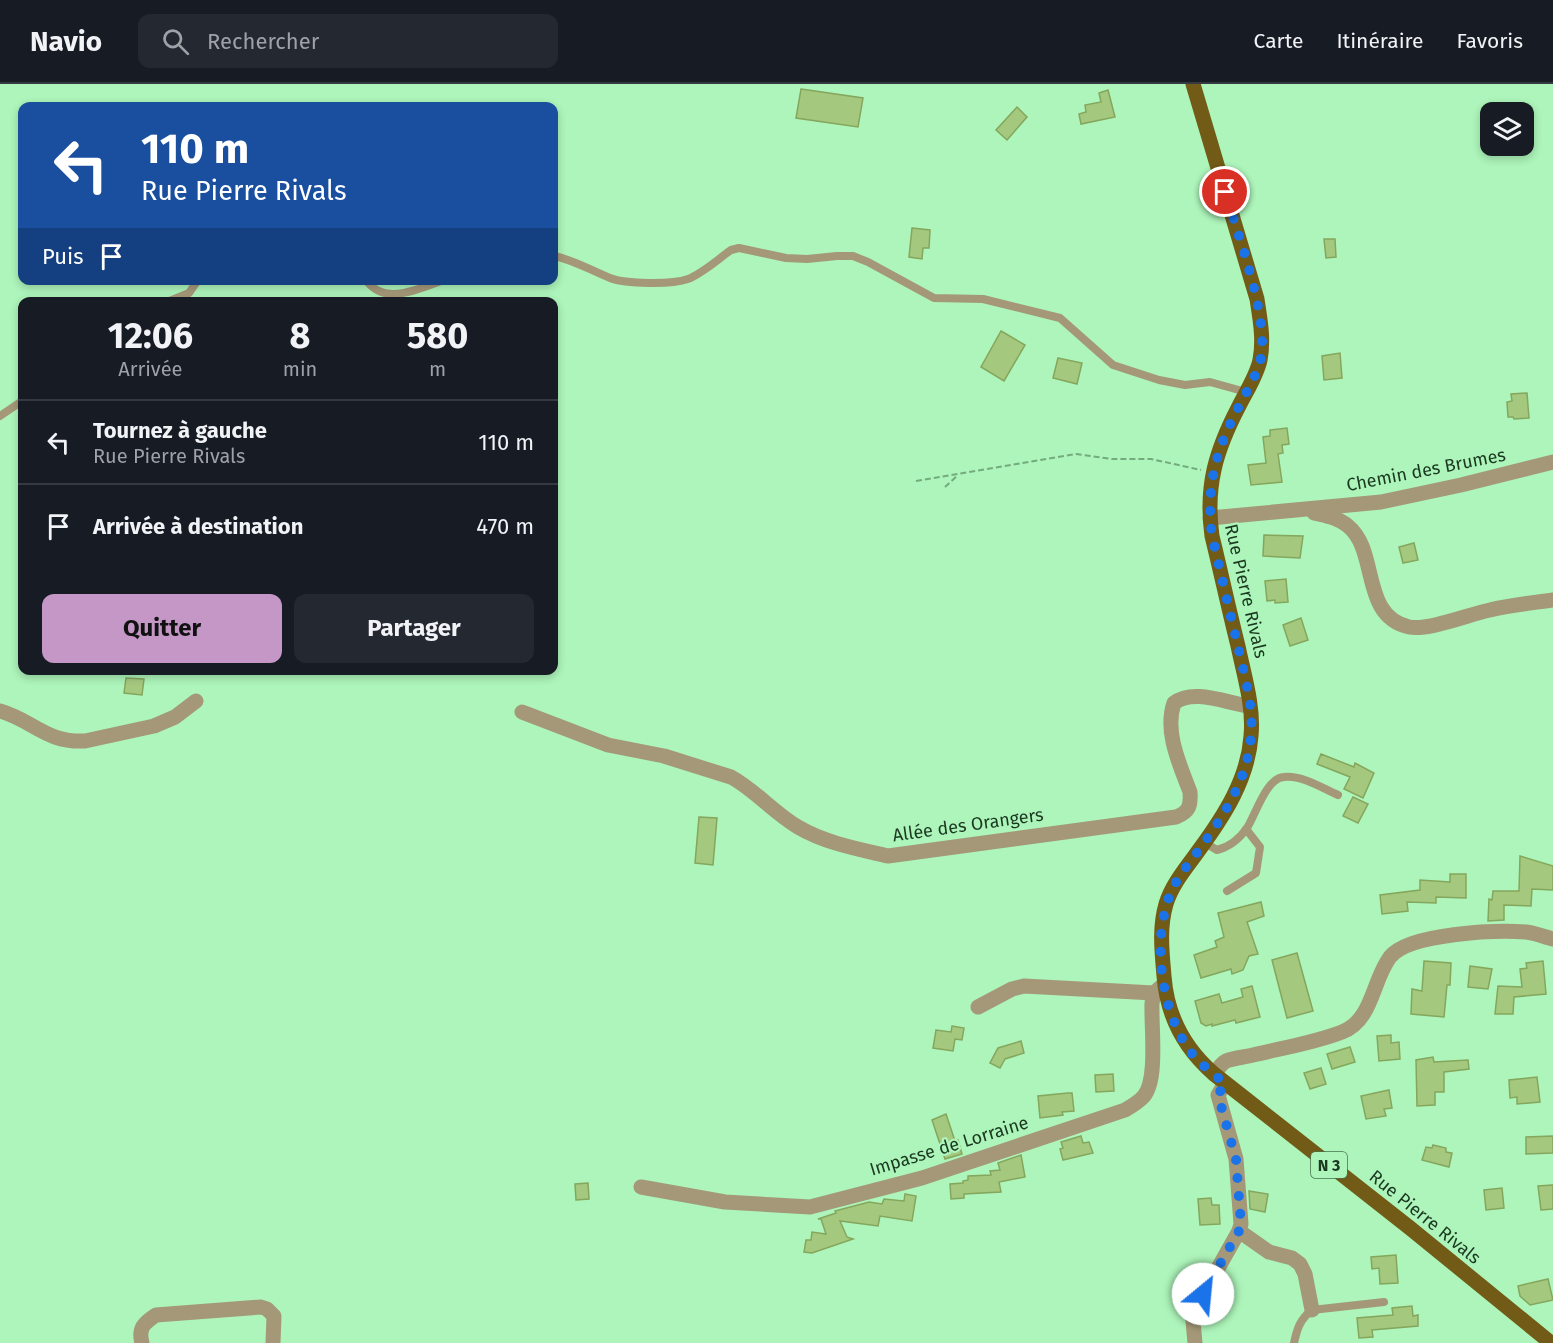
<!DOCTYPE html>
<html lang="fr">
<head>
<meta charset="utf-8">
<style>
  body { margin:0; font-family:"Fira Sans",sans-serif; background:#242831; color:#f1f3f6; height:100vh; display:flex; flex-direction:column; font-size:22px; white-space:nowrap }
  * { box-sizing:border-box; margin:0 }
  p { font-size:20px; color:#9ea1a6 }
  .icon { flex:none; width:33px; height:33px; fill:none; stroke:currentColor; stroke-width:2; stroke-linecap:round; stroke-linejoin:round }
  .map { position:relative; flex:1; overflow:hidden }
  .drawer { position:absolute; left:18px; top:213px; width:540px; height:378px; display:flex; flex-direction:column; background:#171b24; border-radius:12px; box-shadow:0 3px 9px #0003 }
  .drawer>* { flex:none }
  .top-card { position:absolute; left:18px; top:18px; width:540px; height:183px; border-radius:12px; box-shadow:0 3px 9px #0003; background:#1a4fa0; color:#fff; overflow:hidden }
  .tools { position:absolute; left:1480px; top:18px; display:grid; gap:12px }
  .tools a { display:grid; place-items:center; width:54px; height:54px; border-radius:12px; background:#171b24; box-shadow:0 3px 9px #0003; font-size:30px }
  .pin { position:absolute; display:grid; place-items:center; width:51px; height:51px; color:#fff; margin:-26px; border:3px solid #fff; border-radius:50%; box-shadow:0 2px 6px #0007 }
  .me { position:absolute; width:66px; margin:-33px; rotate:28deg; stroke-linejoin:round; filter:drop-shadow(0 0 4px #0008) }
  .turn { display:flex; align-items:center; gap:21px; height:126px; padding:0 24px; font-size:27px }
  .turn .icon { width:78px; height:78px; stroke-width:2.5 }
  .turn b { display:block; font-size:42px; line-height:51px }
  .then { display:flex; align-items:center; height:57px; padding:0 24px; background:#0003; gap:12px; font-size:22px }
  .eta { display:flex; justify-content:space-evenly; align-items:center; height:102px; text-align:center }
  .eta b { font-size:36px; font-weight:700; line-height:42px }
  .cta { display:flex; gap:12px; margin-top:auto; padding:12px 24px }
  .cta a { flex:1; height:69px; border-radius:12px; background:#c497c6; color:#111; font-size:24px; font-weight:700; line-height:69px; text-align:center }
  .cta a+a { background:#242831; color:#f1f3f6 }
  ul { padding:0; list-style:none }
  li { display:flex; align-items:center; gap:18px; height:84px; padding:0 24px; border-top:2px solid #363941 }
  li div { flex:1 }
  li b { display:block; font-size:22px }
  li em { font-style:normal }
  header { display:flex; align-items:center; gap:36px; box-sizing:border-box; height:84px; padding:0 30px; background:#171b24; border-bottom:2px solid #363941 }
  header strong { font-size:28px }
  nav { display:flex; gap:33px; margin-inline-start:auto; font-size:21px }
  .search { width:420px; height:54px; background:#242831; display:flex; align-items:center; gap:15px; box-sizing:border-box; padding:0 21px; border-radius:12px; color:#9ea1a6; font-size:22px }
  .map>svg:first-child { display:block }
  .building { fill:#a5c87f; stroke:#84a65d; stroke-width:1.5 }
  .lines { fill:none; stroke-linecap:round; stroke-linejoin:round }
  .path { stroke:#74ab7e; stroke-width:2; stroke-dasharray:6 3; stroke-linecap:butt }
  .service { stroke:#a49878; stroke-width:8 }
  .minor { stroke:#a49878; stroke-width:15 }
  .primary { stroke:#725b17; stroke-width:15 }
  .route { stroke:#1a73e8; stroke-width:10; stroke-dasharray:0 18 }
  .labels { text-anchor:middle; stroke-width:4.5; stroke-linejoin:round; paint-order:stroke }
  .shield { fill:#adf5ba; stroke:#47714f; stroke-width:1.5 }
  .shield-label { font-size:16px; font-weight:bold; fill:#1b3821 }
  .street-label { font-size:18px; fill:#1b3821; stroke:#adf5ba }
</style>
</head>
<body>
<header>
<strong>Navio</strong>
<div class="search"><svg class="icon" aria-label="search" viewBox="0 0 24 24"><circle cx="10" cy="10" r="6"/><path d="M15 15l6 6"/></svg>Rechercher</div>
<nav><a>Carte</a><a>Itinéraire</a><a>Favoris</a></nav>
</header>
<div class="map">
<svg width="1553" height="1259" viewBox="0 0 1553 1259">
  <rect width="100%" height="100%" fill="#adf5ba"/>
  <g class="building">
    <polygon points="801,5 863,14 858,43 796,34"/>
    <polygon points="1108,6 1115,33 1081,40 1079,30 1086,28 1085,21 1101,18 1099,9"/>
    <polygon points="1017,23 1027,33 1007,56 996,46"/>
    <polygon points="912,144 930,146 929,164 923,164 922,175 909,173"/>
    <polygon points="1324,155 1335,155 1336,173 1326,174"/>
    <polygon points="1001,247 1025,261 1004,297 981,283"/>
    <polygon points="1340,269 1342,294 1324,296 1322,272"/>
    <polygon points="1058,274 1082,279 1077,300 1053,294"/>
    <polygon points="1527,309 1529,334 1514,335 1513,333 1508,333 1507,318 1512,317 1511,310"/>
    <polygon points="1287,344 1289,360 1282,361 1283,369 1278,370 1282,398 1251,401 1248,381 1266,379 1263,353 1270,352 1270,346"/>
    <polygon points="1264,451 1303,452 1300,474 1263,472"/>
    <polygon points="1414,459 1418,476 1403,479 1399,463"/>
    <polygon points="1286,495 1288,518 1275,519 1275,516 1267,517 1265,497"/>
    <polygon points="1301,534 1308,556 1290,562 1283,541"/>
    <polygon points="126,594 144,595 142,611 124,609"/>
    <polygon points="1321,670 1354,683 1355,679 1374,689 1363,714 1344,705 1350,693 1317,680"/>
    <polygon points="1353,713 1368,720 1358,739 1343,732"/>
    <polygon points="699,733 717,734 713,781 695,779"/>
    <polygon points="1520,772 1553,782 1553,806 1532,805 1531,822 1504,821 1504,836 1488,837 1489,815 1492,816 1493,807 1519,807"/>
    <polygon points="1450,790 1466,790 1466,814 1436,813 1436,819 1407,818 1408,827 1382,830 1380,811 1420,806 1420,796 1450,798"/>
    <polygon points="1261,818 1264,832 1247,838 1258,870 1249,872 1243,886 1232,890 1231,885 1201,894 1194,871 1217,863 1215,857 1224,853 1218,829"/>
    <polygon points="1297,869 1313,927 1287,934 1272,876"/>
    <polygon points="1424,877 1451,879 1450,901 1447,901 1444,933 1411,930 1412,905 1422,907"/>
    <polygon points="1543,877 1546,910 1514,913 1513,930 1495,930 1498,902 1522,903 1520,885 1527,884 1526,879"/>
    <polygon points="1470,882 1492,885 1488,905 1468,903"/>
    <polygon points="1252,902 1260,933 1236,939 1235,936 1212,942 1212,940 1206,942 1201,939 1195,917 1219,910 1222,919 1243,913 1241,905"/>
    <polygon points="952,942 964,944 962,956 955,955 953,967 933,964 936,946 951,948"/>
    <polygon points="1391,951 1391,959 1399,958 1400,975 1379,977 1377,952"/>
    <polygon points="1021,957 1024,969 1005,975 1000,984 990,979 998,964"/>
    <polygon points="1350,963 1355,978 1332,985 1327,970"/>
    <polygon points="1433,973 1434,978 1468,976 1469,985 1444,988 1444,1008 1435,1008 1435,1021 1417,1022 1416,976"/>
    <polygon points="1321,984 1326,1000 1310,1005 1304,989"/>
    <polygon points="1113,990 1114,1007 1096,1008 1095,991"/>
    <polygon points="1537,993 1540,1018 1517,1020 1517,1013 1510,1014 1509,996"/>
    <polygon points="1389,1006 1392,1024 1384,1025 1386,1032 1366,1035 1361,1012"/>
    <polygon points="1068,1009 1072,1009 1074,1027 1062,1028 1063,1031 1040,1034 1038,1012"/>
    <polygon points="946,1030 955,1057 958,1056 962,1070 945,1075 932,1036"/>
    <polygon points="1081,1052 1083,1059 1089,1058 1093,1069 1063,1076 1060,1065 1063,1064 1061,1058"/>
    <polygon points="1553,1052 1553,1069 1526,1070 1526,1053"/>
    <polygon points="1433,1061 1446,1064 1446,1068 1452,1069 1449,1083 1422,1076 1426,1063 1432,1064"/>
    <polygon points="1021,1071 1025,1093 999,1098 1001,1108 964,1110 964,1114 951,1115 950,1100 963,1099 963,1097 968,1096 968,1092 991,1091 990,1087 1000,1086 998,1079"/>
    <polygon points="588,1099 589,1115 576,1116 575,1100"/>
    <polygon points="1553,1101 1553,1125 1541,1126 1538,1102"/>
    <polygon points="1502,1104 1504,1124 1486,1126 1484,1106"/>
    <polygon points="1249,1107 1268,1110 1265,1128 1250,1125"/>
    <polygon points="905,1110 916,1112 912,1137 880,1132 878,1142 840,1137 847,1153 853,1155 812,1169 804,1168 806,1156 811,1156 812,1148 826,1150 821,1135 818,1135 836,1129 835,1127 869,1118 882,1120 884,1115 904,1117"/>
    <polygon points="1211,1114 1212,1121 1219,1121 1220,1140 1200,1141 1198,1115"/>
    <polygon points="1396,1171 1398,1199 1380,1200 1379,1184 1372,1185 1371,1173"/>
    <polygon points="1548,1195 1553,1216 1530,1221 1520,1212 1518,1202"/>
    <polygon points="1412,1222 1413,1232 1418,1231 1418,1242 1372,1246 1373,1253 1359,1254 1357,1234 1393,1231 1392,1224"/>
  </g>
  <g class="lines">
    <g class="path">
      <polyline points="916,397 1076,370 1112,375 1151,375 1201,386"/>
      <polyline points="945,403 958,391"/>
    </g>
    <g class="service">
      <path d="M554,172C574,176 590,186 610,194C626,200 671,201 688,195C703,189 717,176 731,166L739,164L786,174L807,175L837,172H853L868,178L934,214L983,215L1060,234L1113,281L1159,296L1185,301L1210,298L1246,308"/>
      <path d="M366,196C385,223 420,204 444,196"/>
      <polyline points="167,218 189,209 198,196"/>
      <polyline points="0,332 22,317"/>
      <path d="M1205,759L1217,766C1229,763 1240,754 1247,744C1256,730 1266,694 1284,693C1302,691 1322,704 1338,711"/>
      <polyline points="1227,807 1256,789 1260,763 1246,745"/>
      <path d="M1294,1259C1297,1245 1300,1235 1312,1226L1384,1218"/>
    </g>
    <g class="minor">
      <path d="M1314,429C1326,432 1339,434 1348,442C1379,467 1360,532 1409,543C1428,547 1470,530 1490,526C1510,521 1532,519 1553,516"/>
      <polyline points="1210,434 1381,418 1461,401 1553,378"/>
      <path d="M0,627C34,637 46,659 85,657L154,642L175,633L196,617"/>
      <path d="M522,628L608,661L664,672L731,693C755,706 774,729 798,743C825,759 858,765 888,772L1176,733C1189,728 1191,722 1190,708C1180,681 1164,648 1174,619C1194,604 1226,619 1249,622"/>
      <polyline points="978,923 1012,905 1024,902 1154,909"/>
      <path d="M1214,990C1217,986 1221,980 1226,977C1234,974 1245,973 1253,971C1282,964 1314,959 1342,948C1373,936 1372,897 1390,873C1409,849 1496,846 1526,848C1535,849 1545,853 1553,855"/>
      <path d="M641,1103L725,1118L810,1123L922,1094L1125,1026C1132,1022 1139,1018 1144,1012C1158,995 1151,943 1152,919L1154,909L1164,900"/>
      <polyline points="1239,1147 1269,1168 1292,1174 1300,1180 1305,1190 1312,1226"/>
      <path d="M142,1259C138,1244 144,1239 156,1231L261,1223L267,1225L274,1232L273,1259"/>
      <polyline points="1195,1259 1193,1237 1195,1225 1239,1147 1241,1140 1236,1075 1218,1011 1225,999"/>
    </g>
    <path class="primary" d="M1193,0L1257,215C1260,235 1264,255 1260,276C1257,291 1246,308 1239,322C1216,366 1205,402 1212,452C1221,489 1229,526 1238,562C1244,591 1254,623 1251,652C1248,695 1224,732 1199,766C1187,783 1172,800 1166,820C1159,844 1162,868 1164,892C1167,932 1184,964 1214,990L1410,1144L1551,1259"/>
  </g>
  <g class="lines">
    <path class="route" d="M1203,1210L1239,1147L1241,1140L1236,1075L1218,1011L1225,999C1214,991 1203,982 1194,972C1160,932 1150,851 1173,804C1181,787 1194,774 1204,759C1227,727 1248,692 1251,652C1254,623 1244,591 1238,562C1229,526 1221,489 1212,452C1206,405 1215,369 1236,328C1244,312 1255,295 1260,278C1271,238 1237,148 1225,108"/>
  </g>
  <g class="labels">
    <rect class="shield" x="1311" y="1068" width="36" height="26" rx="4.5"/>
    <g class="shield-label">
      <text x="1329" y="1087">N 3</text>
    </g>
    <g class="street-label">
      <text transform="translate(1426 386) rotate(-11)" y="6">Chemin des Brumes</text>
      <text transform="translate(1246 507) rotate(77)" y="6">Rue Pierre Rivals</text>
      <text transform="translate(968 741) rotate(-8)" y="6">Allée des Orangers</text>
      <text transform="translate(949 1062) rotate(-17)" y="6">Impasse de Lorraine</text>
      <text transform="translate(1425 1133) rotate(39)" y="6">Rue Pierre Rivals</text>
    </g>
  </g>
</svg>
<div class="tools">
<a><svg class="icon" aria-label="layers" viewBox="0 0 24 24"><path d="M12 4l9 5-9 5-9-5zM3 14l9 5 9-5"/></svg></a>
</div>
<div class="pin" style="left:1225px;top:108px;background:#d93025"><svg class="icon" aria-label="arrive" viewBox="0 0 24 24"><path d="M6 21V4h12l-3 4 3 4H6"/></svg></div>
<svg class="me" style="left:1203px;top:1210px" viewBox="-20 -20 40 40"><circle r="19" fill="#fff"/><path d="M0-13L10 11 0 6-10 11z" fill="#1a73e8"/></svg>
<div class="top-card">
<div class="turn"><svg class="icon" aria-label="left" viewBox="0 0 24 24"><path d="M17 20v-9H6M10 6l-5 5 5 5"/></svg><div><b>110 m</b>Rue Pierre Rivals</div></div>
<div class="then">Puis<svg class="icon" aria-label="arrive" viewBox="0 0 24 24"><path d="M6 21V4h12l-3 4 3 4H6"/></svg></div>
</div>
<section class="drawer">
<div class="eta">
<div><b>12:06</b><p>Arrivée</p></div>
<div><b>8</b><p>min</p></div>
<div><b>580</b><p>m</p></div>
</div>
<ul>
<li><svg class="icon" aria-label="left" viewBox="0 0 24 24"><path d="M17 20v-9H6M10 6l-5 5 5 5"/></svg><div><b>Tournez à gauche</b><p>Rue Pierre Rivals</p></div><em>110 m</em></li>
<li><svg class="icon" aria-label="arrive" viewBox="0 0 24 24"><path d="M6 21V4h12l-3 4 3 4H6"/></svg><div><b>Arrivée à destination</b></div><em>470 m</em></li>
</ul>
<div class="cta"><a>Quitter</a><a>Partager</a></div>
</section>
</div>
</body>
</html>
